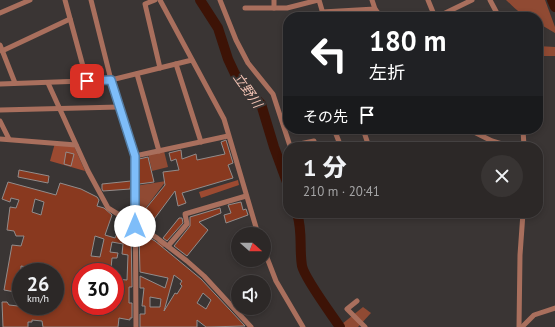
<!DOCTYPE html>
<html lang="ja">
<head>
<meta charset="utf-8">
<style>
  body { margin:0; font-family:"PT Sans","Noto Sans JP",sans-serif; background:#383433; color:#f1f3f6; height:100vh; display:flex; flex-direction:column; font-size:15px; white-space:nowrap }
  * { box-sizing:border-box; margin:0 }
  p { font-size:13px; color:#a6a6a7 }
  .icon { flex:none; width:22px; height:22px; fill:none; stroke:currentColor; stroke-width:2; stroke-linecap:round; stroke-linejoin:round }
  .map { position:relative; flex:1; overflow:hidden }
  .panel { position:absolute; left:283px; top:142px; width:260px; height:76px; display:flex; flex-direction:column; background:#2c2827; border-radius:16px; box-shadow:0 2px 6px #0003,0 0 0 1px #484444 }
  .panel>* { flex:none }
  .hud { position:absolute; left:283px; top:12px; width:260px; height:122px; border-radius:16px; box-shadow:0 2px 6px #0003,0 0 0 1px #484444; background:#202124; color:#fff; overflow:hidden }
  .needle { width:26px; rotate:111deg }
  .controls { position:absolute; left:231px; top:227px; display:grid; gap:8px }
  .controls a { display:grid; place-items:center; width:40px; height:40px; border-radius:50%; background:#2c2827; box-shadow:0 2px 6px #0003,0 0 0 1px #484444; font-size:20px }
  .speed { position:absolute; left:12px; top:263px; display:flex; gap:8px; font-size:20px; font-weight:700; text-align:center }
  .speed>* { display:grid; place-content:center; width:52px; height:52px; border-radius:50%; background:#2c2827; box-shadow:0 2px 6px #0003,0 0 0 1px #484444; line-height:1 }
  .speed small { font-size:10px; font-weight:400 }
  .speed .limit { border:6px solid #d22; background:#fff; color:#111 }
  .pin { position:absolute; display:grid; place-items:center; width:34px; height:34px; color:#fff; margin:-17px; border-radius:8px; box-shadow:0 2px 6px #0006 }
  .me { position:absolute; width:44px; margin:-22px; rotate:0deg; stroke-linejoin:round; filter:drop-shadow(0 0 3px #0008) }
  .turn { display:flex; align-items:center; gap:14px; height:84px; padding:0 20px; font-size:18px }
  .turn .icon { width:52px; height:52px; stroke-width:2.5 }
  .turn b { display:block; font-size:28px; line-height:34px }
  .then { display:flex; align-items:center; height:38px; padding:0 20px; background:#0003; gap:8px; font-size:15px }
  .round { display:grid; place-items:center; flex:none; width:42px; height:42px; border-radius:21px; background:#383433 }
  .head { display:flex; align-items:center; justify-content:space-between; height:68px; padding:0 20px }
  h1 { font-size:24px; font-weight:800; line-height:30px }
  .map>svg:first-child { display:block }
  .green { fill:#904a33 }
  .forest { fill:#9c4a31 }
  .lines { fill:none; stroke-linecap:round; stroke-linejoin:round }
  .river { stroke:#3d1306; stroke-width:10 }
  .building { fill:#89391f; stroke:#928c8b; fill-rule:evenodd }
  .minor { stroke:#a96f5d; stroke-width:5 }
  .route-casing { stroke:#527ba2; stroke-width:10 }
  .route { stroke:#7ebdf9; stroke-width:7 }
  .labels { text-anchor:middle; stroke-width:4; stroke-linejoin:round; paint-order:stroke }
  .water-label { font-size:13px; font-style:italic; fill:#f4c4b5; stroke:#3a3534 }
</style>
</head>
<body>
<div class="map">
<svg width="555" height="327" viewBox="0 0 555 327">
  <rect width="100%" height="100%" fill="#3a3534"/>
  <g class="green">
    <path d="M506,0H545L555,27V33L538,23V17C521,17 518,11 506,0Z"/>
    <polygon points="538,46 555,47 555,56 538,56"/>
    <polygon points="164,151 168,167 152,171 148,154"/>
    <polygon points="166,181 138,218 148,226 146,231 165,245 161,250 156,248 158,240 135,226 135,186"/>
    <polygon points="363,307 371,313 358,327 344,327 342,324"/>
  </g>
  <g class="forest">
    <polygon points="55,143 74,146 85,171 50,161"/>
    <polygon points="238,180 239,185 201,198 199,192"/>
  </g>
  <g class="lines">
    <g class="river">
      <polyline points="200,0 218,28 228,59 235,74 247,90 261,104 274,147 288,185"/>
      <polyline points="552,0 555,7"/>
      <path d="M297,213C303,233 299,248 302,266C305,279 332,315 340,327"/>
    </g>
  </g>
  <g class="building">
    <polygon points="226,140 233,163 228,165 233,178 182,193 186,203 178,206 175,191 149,226 139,217 165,185 163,172 179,170 176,159 171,161 169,153 181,150 182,159 196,154 197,160 225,154 221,142"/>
    <polygon points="66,152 74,154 71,166 64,164"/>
    <polygon points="148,157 154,182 139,184 139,159"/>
    <polygon points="19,170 49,176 48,183 18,177"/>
    <polygon points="131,181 130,189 103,191 102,189 102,184"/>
    <path d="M8,182L56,195L60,183L81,189L97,197L99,200L97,206L104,208L112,215L105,235L115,238L119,229L131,231L132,287H129V303H132V318H130V320L119,318L118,327H43L42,321L32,320V322H28V327H3L2,302H7L9,305L54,310L53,306H55V272L21,266V293L4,290L12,245L21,246L24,236H16L14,231L7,230L10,207L16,208L19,200L11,198L10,202L2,199ZM35,199L44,202L41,215L32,212ZM95,236L104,239L100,257L91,256ZM112,242L123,244L122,254L128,255L127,280L115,279V306H99V307L81,306V284H79L80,272H87L88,265L111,268L112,258H117L118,253L110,252Z"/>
    <polygon points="241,202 243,210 246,209 248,215 226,223 224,215 231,213 228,205"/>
    <polygon points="220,208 221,213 199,222 208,230 187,256 174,246 190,226 190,217"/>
    <polygon points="179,218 182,218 183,223 167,241 163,238"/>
    <path d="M139,232L155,241L201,279L245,326L206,327L197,320V327H140V314H145V306H142L144,288H140V276L165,288L168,278L140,272ZM174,275L182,281L180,284L182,286L177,294L175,293L164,311ZM203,293L211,300L206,309L197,303ZM150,297L161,299L160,307H150Z"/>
  </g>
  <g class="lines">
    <g class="minor">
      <polyline points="65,0 87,81"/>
      <polyline points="91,0 111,80 135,156 136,327"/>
      <polyline points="155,0 145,4 160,68"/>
      <polyline points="160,0 224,119 258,234"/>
      <polyline points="220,0 236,40 248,63 273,94 290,146 314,141"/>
      <polyline points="274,0 274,8"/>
      <polyline points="319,0 324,17"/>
      <polyline points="372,0 375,9"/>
      <polyline points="428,0 435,17"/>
      <polyline points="490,0 499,17"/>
      <polyline points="245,8 287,8 318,0"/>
      <polyline points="322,12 375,9 381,17"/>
      <polyline points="0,13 30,0"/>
      <polyline points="437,17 472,0"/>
      <polyline points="0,45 15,83"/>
      <polyline points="2,51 70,19"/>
      <polyline points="176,64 201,142"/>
      <polyline points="137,74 159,151"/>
      <polyline points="48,83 88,171 108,208 157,238 187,261 204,276 251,327"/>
      <polyline points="0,84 111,80 192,60"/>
      <polyline points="0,110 119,107"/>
      <polyline points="0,121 9,139"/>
      <polyline points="334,129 341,147"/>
      <polyline points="363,129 369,147"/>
      <polyline points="468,129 492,141 512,147"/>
      <polyline points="523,129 524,147"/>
      <polyline points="0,139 76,145"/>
      <polyline points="135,156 228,136"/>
      <polyline points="168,246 187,224 185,214 246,196"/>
      <polyline points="264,250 276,281 303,327"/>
      <polyline points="357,301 347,309 365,327"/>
      <polyline points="519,327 520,255 523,213"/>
      <polyline points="522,327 534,315 555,308"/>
    </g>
  </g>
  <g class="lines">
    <g class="route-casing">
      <polyline id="route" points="87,81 111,80 135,156 135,226"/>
    </g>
    <use href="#route" class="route"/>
  </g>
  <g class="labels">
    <g class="water-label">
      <text transform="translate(248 90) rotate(55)" y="5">立野川</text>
    </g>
  </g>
</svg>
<div class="controls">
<a><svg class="needle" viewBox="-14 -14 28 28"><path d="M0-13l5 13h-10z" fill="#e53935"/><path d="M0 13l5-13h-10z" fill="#a6a6a7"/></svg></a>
<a><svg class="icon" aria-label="sound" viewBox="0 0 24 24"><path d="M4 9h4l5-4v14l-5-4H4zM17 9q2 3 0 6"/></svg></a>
</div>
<div class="speed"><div>26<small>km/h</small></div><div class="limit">30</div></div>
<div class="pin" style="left:87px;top:81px;background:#d93025"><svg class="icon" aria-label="arrive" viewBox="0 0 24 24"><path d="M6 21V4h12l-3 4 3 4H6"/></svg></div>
<svg class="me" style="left:135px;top:226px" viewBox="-20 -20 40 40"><circle r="19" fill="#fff"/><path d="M0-13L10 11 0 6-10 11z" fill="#7ebdf9"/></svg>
<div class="hud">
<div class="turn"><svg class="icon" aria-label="left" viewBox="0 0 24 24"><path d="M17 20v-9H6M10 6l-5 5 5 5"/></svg><div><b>180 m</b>左折</div></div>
<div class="then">その先<svg class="icon" aria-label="arrive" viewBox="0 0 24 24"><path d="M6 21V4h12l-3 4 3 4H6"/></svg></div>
</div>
<section class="panel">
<div class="head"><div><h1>1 分</h1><p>210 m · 20:41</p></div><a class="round"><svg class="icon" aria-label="close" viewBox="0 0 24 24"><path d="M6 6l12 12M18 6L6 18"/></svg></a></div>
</section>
</div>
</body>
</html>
